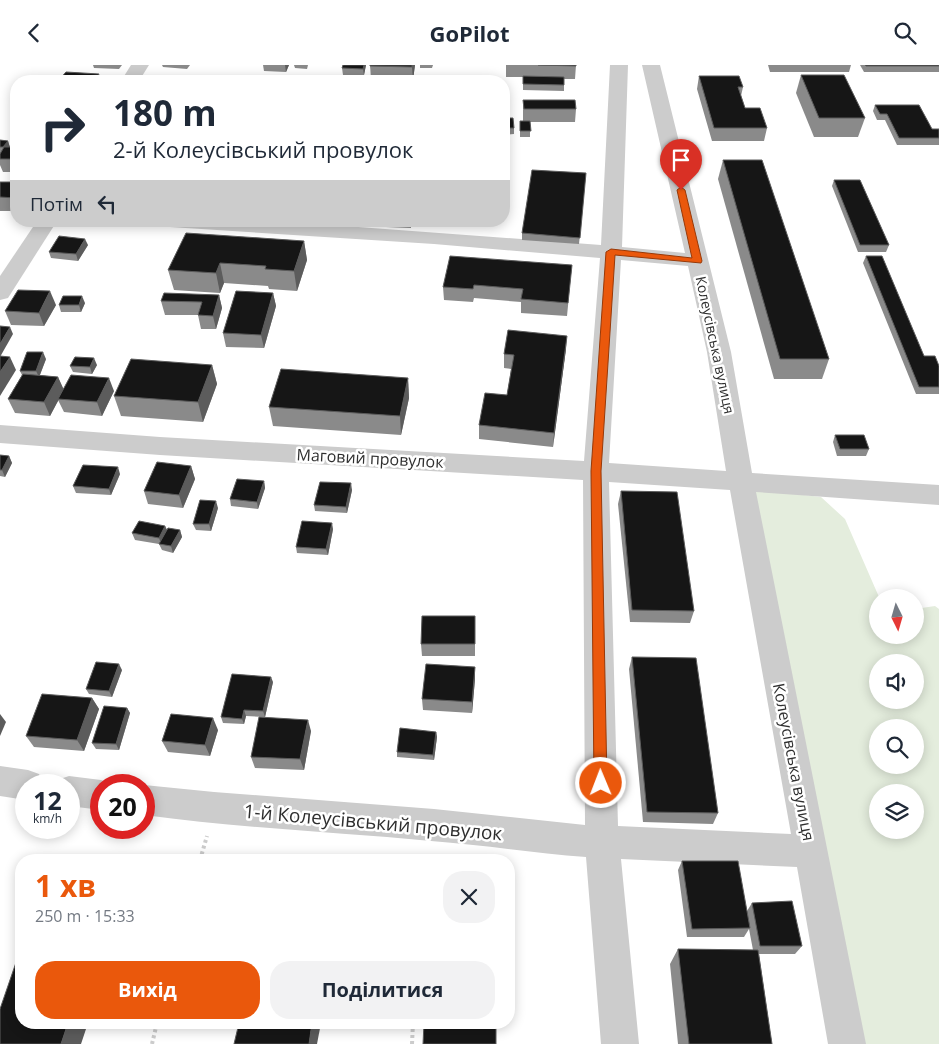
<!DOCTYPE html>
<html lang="uk">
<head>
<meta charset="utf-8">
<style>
  body { margin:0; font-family:"Open Sans",sans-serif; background:#f2f2f3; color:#1f2937; height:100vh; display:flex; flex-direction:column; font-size:19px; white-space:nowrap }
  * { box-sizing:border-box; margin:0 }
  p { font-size:16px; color:#747a83 }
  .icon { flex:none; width:28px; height:28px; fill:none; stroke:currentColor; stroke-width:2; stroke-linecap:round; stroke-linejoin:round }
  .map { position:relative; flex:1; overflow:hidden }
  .side { position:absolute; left:15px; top:789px; width:500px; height:175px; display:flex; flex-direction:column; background:#fff; border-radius:20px; box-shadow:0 2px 12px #0003 }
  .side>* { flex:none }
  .top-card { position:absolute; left:10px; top:10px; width:500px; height:152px; border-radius:20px; box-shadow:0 2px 12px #0003; background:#fff; color:#1f2937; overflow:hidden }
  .needle { width:32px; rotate:175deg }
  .tools { position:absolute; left:869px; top:524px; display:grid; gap:10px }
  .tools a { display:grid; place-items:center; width:55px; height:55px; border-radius:50%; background:#fff; box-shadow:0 2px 12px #0003; font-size:25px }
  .speed { position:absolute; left:15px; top:709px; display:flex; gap:10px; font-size:25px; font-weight:700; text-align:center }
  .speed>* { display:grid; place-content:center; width:65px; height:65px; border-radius:50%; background:#fff; box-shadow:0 2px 12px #0003; line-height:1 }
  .speed small { font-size:12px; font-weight:400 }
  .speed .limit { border:8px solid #d22; background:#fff; color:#111 }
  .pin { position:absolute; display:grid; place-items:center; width:42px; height:42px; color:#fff; margin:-51px -21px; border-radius:50% 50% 50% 0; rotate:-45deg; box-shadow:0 0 5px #0007 }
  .pin .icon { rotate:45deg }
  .me { position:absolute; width:55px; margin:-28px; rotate:359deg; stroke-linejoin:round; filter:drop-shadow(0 0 4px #0008) }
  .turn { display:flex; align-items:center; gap:18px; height:105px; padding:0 20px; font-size:22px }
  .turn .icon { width:65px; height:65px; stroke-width:2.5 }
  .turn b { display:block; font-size:35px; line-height:42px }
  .then { display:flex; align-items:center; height:48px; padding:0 20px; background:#0003; gap:10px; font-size:19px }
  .round { display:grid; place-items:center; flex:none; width:52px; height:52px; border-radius:20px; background:#f2f2f3 }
  .overview { display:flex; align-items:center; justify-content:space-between; height:85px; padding:0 20px }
  h1 { font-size:30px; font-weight:700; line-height:38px; color:#ea580c }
  .cta { display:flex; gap:10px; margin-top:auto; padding:10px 20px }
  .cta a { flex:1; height:58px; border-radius:20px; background:#ea580c; color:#fff; font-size:20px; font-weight:700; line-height:58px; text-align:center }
  .cta a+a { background:#f2f2f3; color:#1f2937 }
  header { display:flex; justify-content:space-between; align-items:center; height:65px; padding:0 20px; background:#fff; font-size:22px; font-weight:700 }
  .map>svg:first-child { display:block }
  .green { fill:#e4eddd; fill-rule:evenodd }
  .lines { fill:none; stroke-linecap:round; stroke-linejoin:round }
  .path { stroke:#ccc; stroke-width:4; stroke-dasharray:3 3; stroke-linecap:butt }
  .minor { fill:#ccc; fill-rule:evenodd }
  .wall { fill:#8a8a8a }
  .shaded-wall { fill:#5c5c5c }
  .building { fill:#161616; stroke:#5c5c5c }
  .route { fill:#ea580c; stroke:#983908 }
  .labels { text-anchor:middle; stroke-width:5; stroke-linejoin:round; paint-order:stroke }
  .far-street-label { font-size:14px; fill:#2f2f2f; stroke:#fff }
  .street-label { font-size:16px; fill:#2f2f2f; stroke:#fff }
  .near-street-label { font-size:19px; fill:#2f2f2f; stroke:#fff }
</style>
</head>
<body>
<header><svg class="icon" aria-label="back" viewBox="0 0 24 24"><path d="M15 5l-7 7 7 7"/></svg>GoPilot<svg class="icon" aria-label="search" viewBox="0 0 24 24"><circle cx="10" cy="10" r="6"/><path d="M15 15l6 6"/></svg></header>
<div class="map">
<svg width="939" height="979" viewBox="0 0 939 979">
  <rect width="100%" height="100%" fill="#fff"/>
  <path class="green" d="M750,424L821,432L845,454L879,532H878V570H915V544L935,541L939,544V979H859ZM878,598H915V635H878ZM878,662H915V700H878ZM878,728H915V765H878Z"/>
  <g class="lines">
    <g class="path">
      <polyline points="200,795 207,771"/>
      <polyline points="152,979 157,958"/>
      <polyline points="412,979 413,958"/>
    </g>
    <g class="minor">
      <polygon points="131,0 149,0 139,16 121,16"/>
      <path d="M610,0H628L622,182L685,188L642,0H660L731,287L752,408L939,420V440L756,427L866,979H828L797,802L621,794L639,979H601L586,792C535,788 483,780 431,776C336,767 239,763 144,750V720L214,727L434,744L585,760L583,415L160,390L0,378V360L160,372L584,396L600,193L434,179L170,162L163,160L160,156H277L601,180ZM621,195L688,201L707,287L726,406L609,398ZM609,417L730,425L791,769L618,761Z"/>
      <polygon points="37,156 57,156 8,233 0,235 0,211"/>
      <polygon points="0,701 28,705 39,709 44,720 26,720 26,735 0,731"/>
      <polygon points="69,711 101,715 113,719 101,720 101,745 69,741 69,720 55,720 57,715"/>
    </g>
  </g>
  <g class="wall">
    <polygon points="93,0 122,0 119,4 94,3"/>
    <polygon points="162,0 190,0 187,4 163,2"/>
    <polygon points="263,0 289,0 286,7 264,6"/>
    <polygon points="294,0 308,0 307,4 295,3"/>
    <polygon points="343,0 366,0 364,10 343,10 342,3"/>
    <polygon points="370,0 415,0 413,15 371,14"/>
    <polygon points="420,0 433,0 432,3 420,3"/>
    <polygon points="506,0 576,0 575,14 564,14 564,26 523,25 523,12 506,12"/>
    <polygon points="768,0 851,0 849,7 770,7"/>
    <polygon points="860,0 939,0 939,7 864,7"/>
    <polygon points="801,10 865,53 858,72 814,72 796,28"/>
    <polygon points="699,11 743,22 741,31 745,43 767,63 764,76 712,76 697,24"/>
    <polygon points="523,35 576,44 575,57 530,57 530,72 520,72 520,56 523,56"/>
    <polygon points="875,40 932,64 939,64 939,80 897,80 885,55 877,55 873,46"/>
    <polygon points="504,53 514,63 514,69 504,70"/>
    <polygon points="16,69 16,107 3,107 0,100 0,75 8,76 10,82 14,82 12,76"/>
    <polygon points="723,95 829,294 822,314 774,314 718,114"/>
    <polygon points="586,108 579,179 522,175 522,168"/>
    <polygon points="834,115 889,180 886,187 858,187 832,121"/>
    <rect x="0" y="117" width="16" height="29"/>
    <polygon points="289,156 313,156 313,158"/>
    <polygon points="385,156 411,156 411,163 386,162"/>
    <polygon points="304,176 307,195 297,226 269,224 268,221 224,218 220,228 174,225 168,205"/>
    <polygon points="88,180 78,196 51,193 49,187"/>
    <polygon points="866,191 924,291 939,301 939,329 916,329 863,198"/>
    <polygon points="572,200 567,251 521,248 521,237 474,233 473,237 444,235 443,222"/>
    <polygon points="273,228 276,241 264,283 226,282 223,268"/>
    <polygon points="219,230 222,243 216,264 201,264 198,250 165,250 161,236"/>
    <polygon points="85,238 81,247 61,247 59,240"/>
    <polygon points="56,240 44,261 11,260 5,246"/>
    <polygon points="566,284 553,382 479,374 479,360 507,330 511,304 504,303 504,289"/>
    <polygon points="46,294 40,310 58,312 63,324 114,326 102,351 64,347 58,335 50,351 15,348 8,334 22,310 20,306"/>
    <polygon points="97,300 92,309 73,307 70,301"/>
    <polygon points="212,300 217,319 203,357 121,351 114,331"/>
    <polygon points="408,313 409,333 401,370 273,361 269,342"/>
    <polygon points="835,370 869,384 866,391 837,391 833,377"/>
    <polygon points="0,390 9,391 12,398 5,412 0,411"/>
    <polygon points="191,401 195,414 183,443 148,439 144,426"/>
    <polygon points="120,409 111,430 76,428 73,421"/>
    <polygon points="264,416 265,423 258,444 231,441 230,434"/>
    <polygon points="352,425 347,448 315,446 314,440"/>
    <polygon points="621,426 694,546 690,558 630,557 618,439"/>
    <polygon points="218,443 211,466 196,465 193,459"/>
    <polygon points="165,461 167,465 180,465 182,472 173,488 162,485 159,479 135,475 132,468"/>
    <polygon points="333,464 328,490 297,488 296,482"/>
    <polygon points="475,551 475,591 422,591 421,579"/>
    <polygon points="632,592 718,748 713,759 643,757 629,604"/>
    <polygon points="475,602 475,614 472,648 423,645 422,634"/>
    <polygon points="122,605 112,632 89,629 86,624"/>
    <polygon points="273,617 265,652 246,651 244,659 223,658 221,652"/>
    <polygon points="92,633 99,644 84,686 34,682 26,671"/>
    <polygon points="127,643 130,648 119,685 96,684 92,678"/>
    <polygon points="218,665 210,691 168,687 162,676"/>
    <polygon points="311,666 304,705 255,703 251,692"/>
    <polygon points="436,667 437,672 434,695 397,692 397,687"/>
    <polygon points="682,796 747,846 752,838 802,881 795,889 759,889 772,979 678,979 670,899 678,884 753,885 749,864 744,872 687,872 678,805"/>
  </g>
  <g class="shaded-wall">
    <polygon points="285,0 289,0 286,7"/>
    <polygon points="364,0 366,0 364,10 363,4"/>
    <polygon points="412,0 415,0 413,15 412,2"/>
    <polygon points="99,9 101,16 94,16"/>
    <polygon points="8,76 10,83 3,82"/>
    <polygon points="85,174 88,180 78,196 76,189"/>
    <polygon points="304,176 307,195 297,226 294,206"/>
    <polygon points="220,198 224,218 220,228 216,208"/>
    <polygon points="50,226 56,240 44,261 39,248"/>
    <polygon points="273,228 276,241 264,283 261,270"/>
    <polygon points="219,230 222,243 216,264 213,251"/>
    <polygon points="82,231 85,238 81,247 79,240"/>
    <polygon points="10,262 13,269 0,292 0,279"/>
    <polygon points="567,271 566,284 553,382 554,368"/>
    <polygon points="43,287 46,294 39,312 36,306"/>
    <polygon points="10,292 16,305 0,331 0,307"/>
    <polygon points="94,293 97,300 92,309 90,302"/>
    <polygon points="212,300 217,319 203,357 198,337"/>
    <polygon points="58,312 64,325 50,351 44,337"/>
    <polygon points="109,313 114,326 102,351 97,337"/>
    <polygon points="408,313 409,333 401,370 400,351"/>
    <polygon points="9,391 12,398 5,412 2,405"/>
    <polygon points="191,401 195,414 183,443 179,430"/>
    <polygon points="118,402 120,409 111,430 109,424"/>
    <polygon points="264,416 265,423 258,444 257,437"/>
    <polygon points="351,418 352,425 347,448 346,442"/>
    <polygon points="216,436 218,443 211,466 209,459"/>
    <polygon points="332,458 333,464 328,490 326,484"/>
    <polygon points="165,461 168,467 161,479 159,473"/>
    <polygon points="180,465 182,472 173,488 171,481"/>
    <polygon points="119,599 122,605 112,632 109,626"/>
    <polygon points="475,602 475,614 472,648 472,637"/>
    <polygon points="271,612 273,617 265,652 263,646"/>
    <polygon points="92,633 99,644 84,686 77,675"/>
    <polygon points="127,643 130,648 119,685 116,679"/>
    <polygon points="244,645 246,651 244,659 242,654"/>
    <polygon points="0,649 6,657 0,671"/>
    <polygon points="213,653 218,665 210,691 205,680"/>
    <polygon points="308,655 311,666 304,705 300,694"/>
    <polygon points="436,667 437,672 434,695 433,690"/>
    <polygon points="68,958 88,958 81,979 61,979"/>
    <polygon points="312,958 321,958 317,979 309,979"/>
  </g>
  <g class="building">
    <polygon points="343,0 364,0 363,4 342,3"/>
    <polygon points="370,0 412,0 412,2 370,1"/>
    <polygon points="538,0 576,0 576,1"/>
    <polygon points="865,0 939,0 939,1 866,1"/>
    <polygon points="66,7 99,9 94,16 58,16"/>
    <polygon points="801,10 844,10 865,53 819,53"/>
    <polygon points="523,11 564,12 564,20 523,19"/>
    <polygon points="699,11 739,11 743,22 738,22 745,43 760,43 767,63 714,63"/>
    <polygon points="523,35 575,35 576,44 524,44"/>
    <polygon points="875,40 919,40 932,64 939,64 939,73 899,73 887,49 880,49"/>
    <polygon points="504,53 513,53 514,63 504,63"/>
    <polygon points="520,56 530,56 531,66 520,66"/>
    <polygon points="16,69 16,76 12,76"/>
    <polygon points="0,75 8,76 3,82 0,82"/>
    <polygon points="4,82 16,82 16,94 0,94 0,89"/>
    <polygon points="723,95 762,95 829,294 780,294"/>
    <polygon points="532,105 586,108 580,173 522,168"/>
    <polygon points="834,115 860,115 889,180 860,180"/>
    <polygon points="0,117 16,117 16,133 0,132"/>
    <polygon points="186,168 304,176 294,206 265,204 266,201 220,198 216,208 168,205"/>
    <polygon points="59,171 85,174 76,189 49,187"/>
    <polygon points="450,191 572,200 568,238 521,234 523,224 474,220 473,224 443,222"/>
    <polygon points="866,191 882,191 924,291 935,291 939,301 939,322 919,322"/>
    <polygon points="18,225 50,226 39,248 5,246"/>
    <polygon points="236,226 273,228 261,270 223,268"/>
    <polygon points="164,228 219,230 213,251 198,250 202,237 161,236"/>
    <polygon points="63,231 82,231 79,240 59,240"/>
    <polygon points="0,261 10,262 0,279"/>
    <polygon points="508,265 567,271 554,368 479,360 485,328 507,330 514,290 504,289"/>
    <polygon points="27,287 43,287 36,306 20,306"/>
    <polygon points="0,291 10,292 0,307"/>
    <polygon points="75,292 94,293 90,302 70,301"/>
    <polygon points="131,294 212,300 198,337 114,331"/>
    <polygon points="281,304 408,313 400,351 269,342"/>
    <polygon points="23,309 58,312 44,337 8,334"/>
    <polygon points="71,310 109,313 97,337 58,334"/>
    <polygon points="835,370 864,370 869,384 840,384"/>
    <polygon points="0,390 9,391 2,405 0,405"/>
    <polygon points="157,397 191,401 179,430 144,426"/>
    <polygon points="83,400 118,402 109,424 73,421"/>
    <polygon points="237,414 264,416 257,437 230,434"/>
    <polygon points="320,417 351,418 346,442 314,440"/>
    <polygon points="621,426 677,427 694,546 632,545"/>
    <polygon points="200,435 216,436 209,459 193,459"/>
    <polygon points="139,456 165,461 159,473 132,468"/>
    <polygon points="302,456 332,458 326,484 296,482"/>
    <polygon points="168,463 180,465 171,481 159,479"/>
    <polygon points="422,551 475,551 475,579 421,579"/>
    <polygon points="632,592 696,593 718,748 647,747"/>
    <polygon points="96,597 119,599 109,626 86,624"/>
    <polygon points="426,599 475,602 472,637 422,634"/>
    <polygon points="232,609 271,612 263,646 244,645 242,654 221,652"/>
    <polygon points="42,629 92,633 77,675 26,671"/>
    <polygon points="104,641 127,643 116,679 92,678"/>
    <polygon points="171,649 213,653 205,680 162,676"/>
    <polygon points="259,652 308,655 300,694 251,692"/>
    <polygon points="400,663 436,667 433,690 397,687"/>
    <polygon points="682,796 738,796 750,863 692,864"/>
    <polygon points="792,836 802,881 760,881 752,838"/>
    <polygon points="21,883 21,958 68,958 61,979 0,979 0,944"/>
    <polygon points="678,884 758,885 772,979 689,979"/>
    <polygon points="239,958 312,958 309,979 234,979"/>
    <polygon points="424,958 496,958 496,979 423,979"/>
  </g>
  <polygon class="route" points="681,122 685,125 702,196 701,198 615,190 601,406 607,718 605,723 601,724 596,723 594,718 591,406 606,187 611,184 692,193 677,125"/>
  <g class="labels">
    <g class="far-street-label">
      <text transform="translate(715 280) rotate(78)" y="5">Колеусівська вулиця</text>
    </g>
    <g class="street-label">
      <text transform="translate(370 393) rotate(3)" y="6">Маговий провулок</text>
      <text transform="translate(794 697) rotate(79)" y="6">Колеусівська вулиця</text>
    </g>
    <g class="near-street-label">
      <text transform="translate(373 757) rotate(5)" y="7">1-й Колеусівський провулок</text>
    </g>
  </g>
</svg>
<div class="tools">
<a><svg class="needle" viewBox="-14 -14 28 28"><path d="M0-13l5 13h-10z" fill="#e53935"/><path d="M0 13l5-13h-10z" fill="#747a83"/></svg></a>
<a><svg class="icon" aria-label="sound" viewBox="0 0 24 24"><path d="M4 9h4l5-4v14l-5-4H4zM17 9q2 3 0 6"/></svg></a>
<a><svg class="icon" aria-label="search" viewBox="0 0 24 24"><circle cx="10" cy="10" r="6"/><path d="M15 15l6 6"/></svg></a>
<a><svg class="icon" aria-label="layers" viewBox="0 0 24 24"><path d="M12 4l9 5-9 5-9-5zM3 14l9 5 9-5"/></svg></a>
</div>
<div class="speed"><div>12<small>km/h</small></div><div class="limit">20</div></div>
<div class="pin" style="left:681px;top:125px;background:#d93025"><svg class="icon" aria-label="arrive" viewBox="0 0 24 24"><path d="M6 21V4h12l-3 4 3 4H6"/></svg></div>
<svg class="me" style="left:601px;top:718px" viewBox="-20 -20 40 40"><circle r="17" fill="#ea580c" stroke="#fff" stroke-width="3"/><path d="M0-11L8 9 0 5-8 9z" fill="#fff"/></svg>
<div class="top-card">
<div class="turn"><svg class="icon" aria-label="right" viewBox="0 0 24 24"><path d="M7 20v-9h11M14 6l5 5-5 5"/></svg><div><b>180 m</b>2-й Колеусівський провулок</div></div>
<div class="then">Потім<svg class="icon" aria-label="left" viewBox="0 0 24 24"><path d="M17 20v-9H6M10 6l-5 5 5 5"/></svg></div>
</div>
<section class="side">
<div class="overview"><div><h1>1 хв</h1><p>250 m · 15:33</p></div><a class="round"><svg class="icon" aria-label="close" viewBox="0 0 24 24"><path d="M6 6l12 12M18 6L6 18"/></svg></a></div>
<div class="cta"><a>Вихід</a><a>Поділитися</a></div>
</section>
</div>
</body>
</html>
